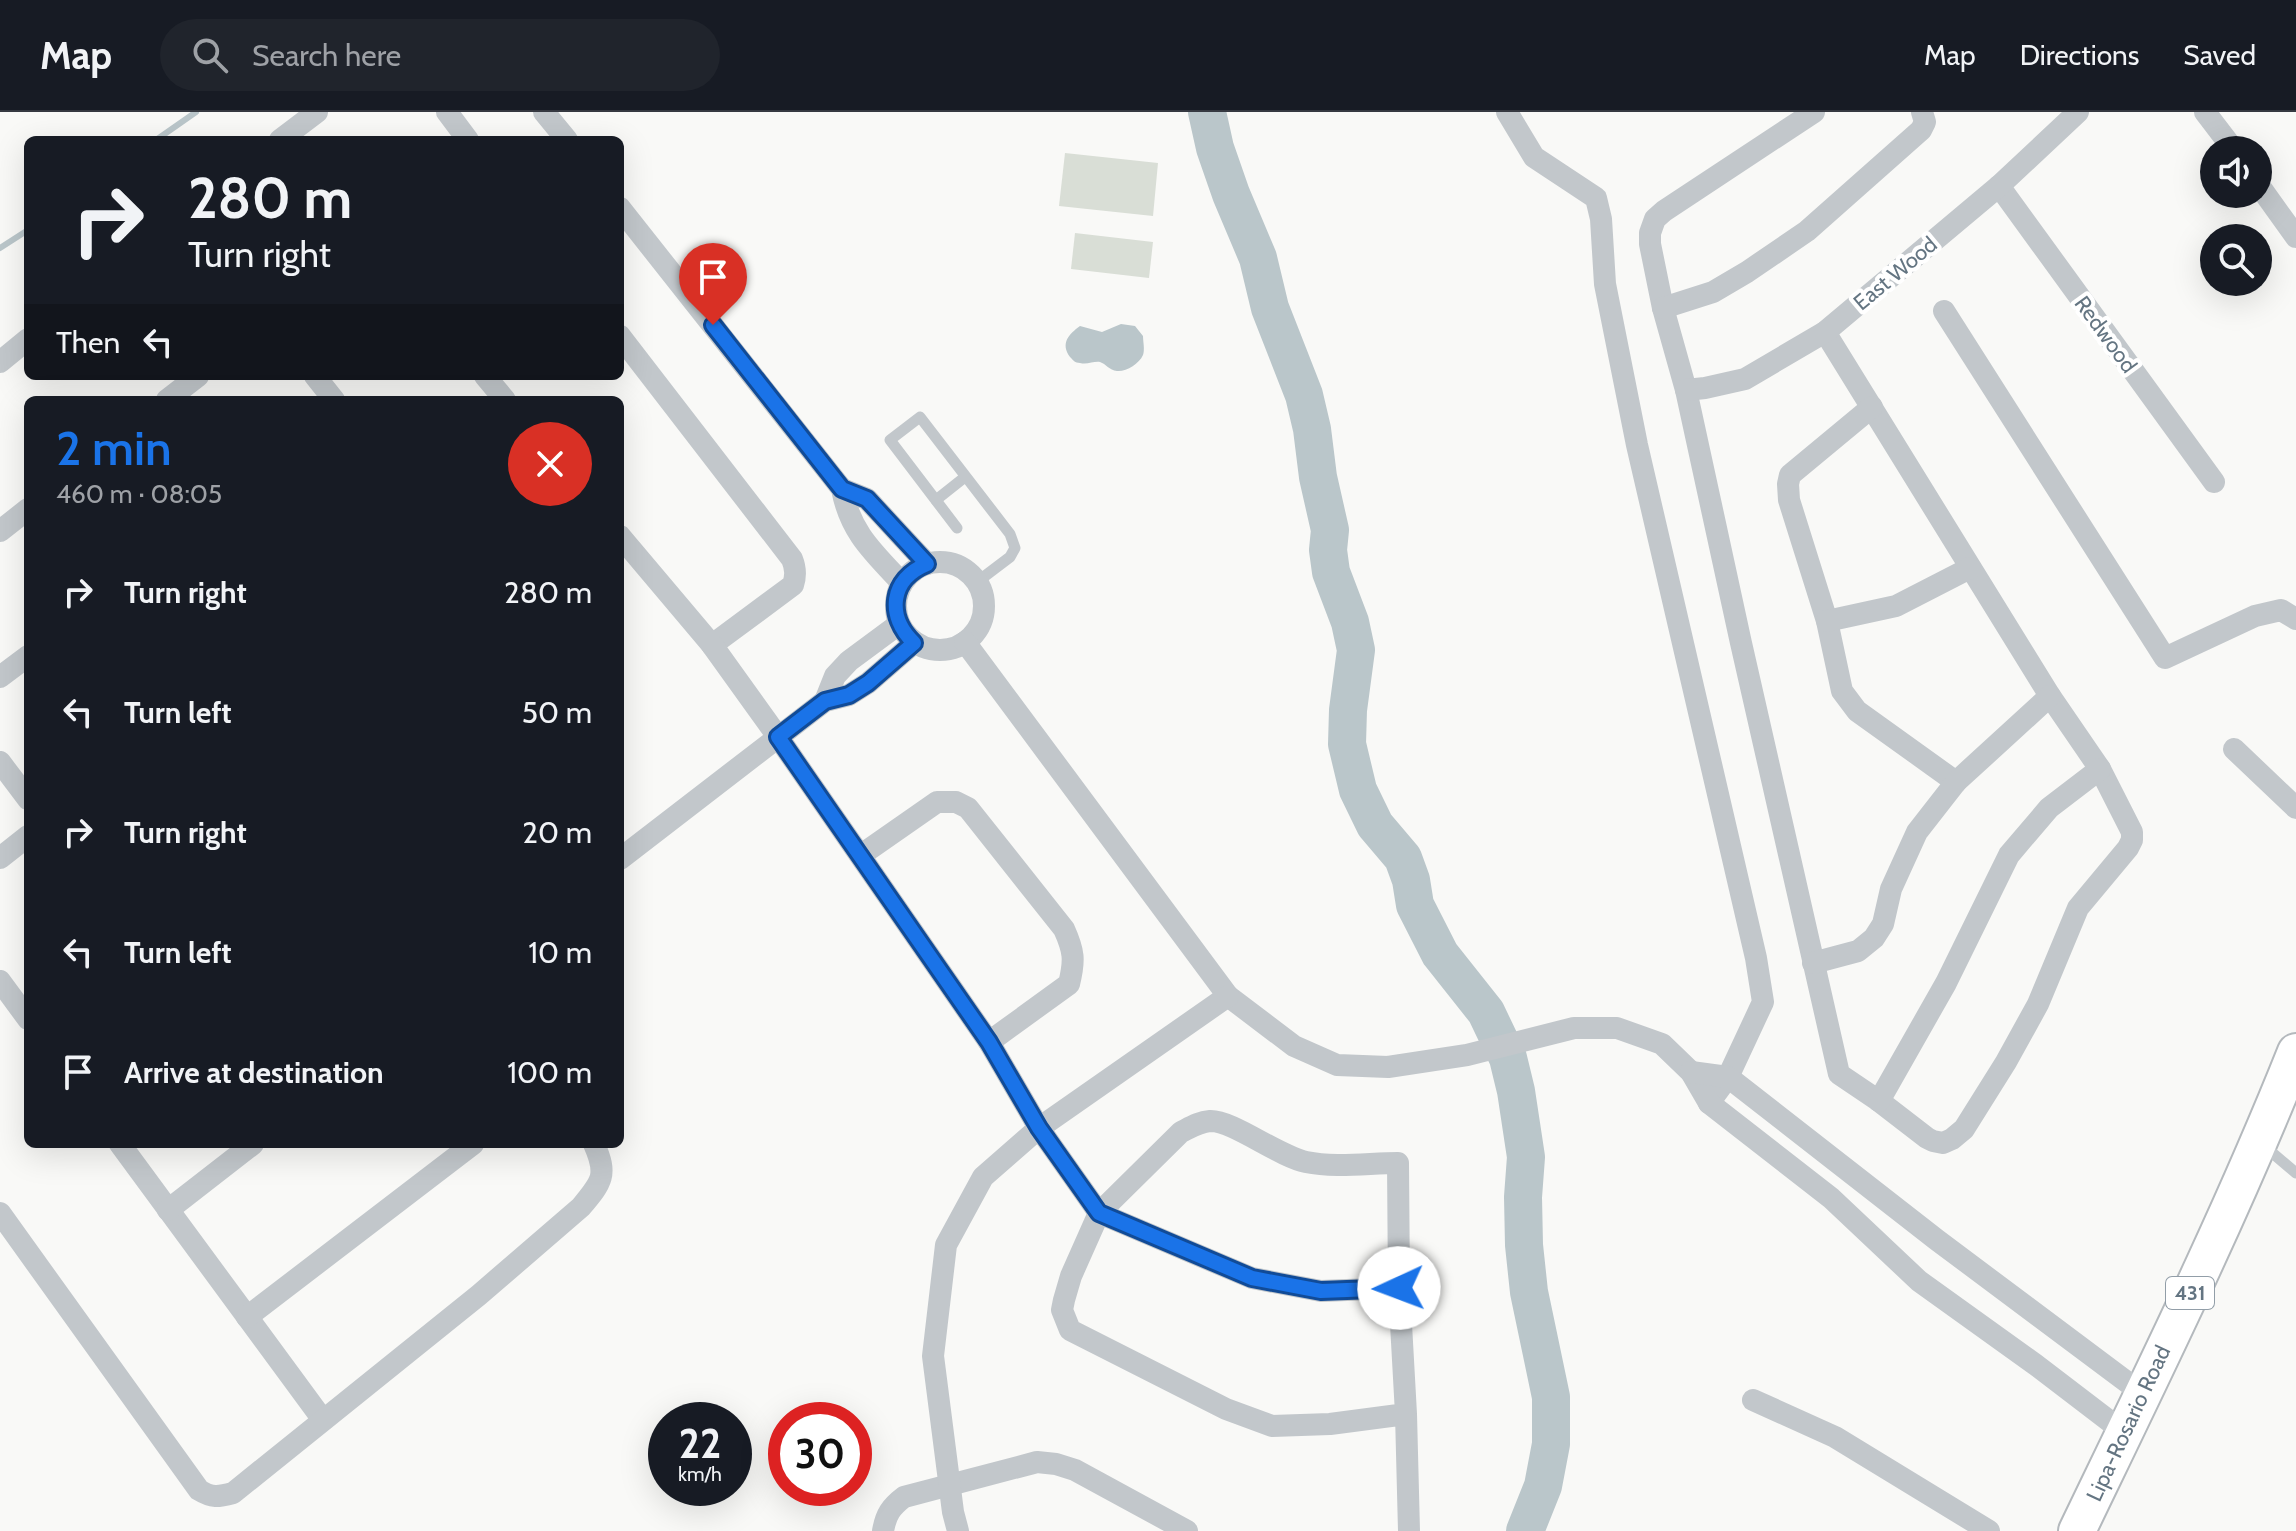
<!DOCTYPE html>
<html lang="en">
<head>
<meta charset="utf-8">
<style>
  body { margin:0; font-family:Cabin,sans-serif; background:#20242c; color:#f1f3f6; height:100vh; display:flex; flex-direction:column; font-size:30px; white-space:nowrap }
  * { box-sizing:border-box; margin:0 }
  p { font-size:26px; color:#9ea1a6 }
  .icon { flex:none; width:44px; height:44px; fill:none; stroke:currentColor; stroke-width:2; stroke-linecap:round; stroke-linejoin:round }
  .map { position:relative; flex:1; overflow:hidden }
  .drawer { position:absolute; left:24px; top:284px; width:600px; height:752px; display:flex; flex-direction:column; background:#171b24; border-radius:12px; box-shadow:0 8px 32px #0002 }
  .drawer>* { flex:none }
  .top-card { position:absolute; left:24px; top:24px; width:600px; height:244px; border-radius:12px; box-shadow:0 8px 32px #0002; background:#171b24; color:#f1f3f6; overflow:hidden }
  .buttons { position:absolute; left:2200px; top:24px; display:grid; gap:16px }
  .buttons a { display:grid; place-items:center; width:72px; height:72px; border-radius:50%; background:#171b24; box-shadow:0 8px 32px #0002; font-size:40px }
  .speed { position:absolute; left:648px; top:1290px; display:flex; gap:16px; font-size:40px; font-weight:700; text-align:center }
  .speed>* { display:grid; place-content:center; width:104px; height:104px; border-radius:50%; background:#171b24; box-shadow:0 8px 32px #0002; line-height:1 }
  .speed small { font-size:20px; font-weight:400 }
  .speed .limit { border:12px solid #d22; background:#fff; color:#111 }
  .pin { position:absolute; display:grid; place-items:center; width:68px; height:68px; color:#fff; margin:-82px -34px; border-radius:50% 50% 50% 0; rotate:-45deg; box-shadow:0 0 8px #0007 }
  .pin .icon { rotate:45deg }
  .me { position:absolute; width:88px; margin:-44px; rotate:268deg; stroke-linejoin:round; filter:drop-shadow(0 0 6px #0008) }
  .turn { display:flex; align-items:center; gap:28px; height:168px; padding:0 32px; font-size:36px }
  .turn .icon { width:104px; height:104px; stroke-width:2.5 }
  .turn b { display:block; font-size:56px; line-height:68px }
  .then { display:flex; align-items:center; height:76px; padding:0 32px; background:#0003; gap:16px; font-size:30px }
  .round { display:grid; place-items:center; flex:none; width:84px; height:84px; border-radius:42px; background:#20242c }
  .overview { display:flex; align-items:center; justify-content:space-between; height:136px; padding:0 32px }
  h1 { font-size:48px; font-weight:600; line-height:60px; color:#1a73e8 }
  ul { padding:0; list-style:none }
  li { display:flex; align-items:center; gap:24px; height:120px; padding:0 32px }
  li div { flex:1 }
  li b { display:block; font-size:30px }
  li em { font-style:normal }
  header { display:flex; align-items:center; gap:48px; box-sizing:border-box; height:112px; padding:0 40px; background:#171b24; border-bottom:2px solid #363941 }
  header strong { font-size:38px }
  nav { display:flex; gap:44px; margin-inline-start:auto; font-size:28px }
  .search { width:560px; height:72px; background:#20242c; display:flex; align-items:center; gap:20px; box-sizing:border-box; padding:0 28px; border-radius:44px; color:#9ea1a6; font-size:30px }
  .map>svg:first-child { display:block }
  .green { fill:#d9ded6 }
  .water { fill:#bac6ca }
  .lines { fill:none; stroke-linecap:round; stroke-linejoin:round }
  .stream { stroke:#bac6ca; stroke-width:6 }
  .river { stroke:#bac6ca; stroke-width:38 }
  .primary-casing { stroke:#b4b9bd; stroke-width:40 }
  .lane { stroke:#c2c7cb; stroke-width:11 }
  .street { stroke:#c2c7cb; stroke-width:22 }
  .primary { stroke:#fff; stroke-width:36 }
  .route-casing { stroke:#114b97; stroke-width:20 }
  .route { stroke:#1a73e8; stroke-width:14 }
  .labels { text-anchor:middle; stroke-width:8; stroke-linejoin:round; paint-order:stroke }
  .shield { fill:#fff; stroke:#929ea8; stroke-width:2 }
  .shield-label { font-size:20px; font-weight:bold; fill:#647582 }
  .street-label { font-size:22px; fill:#647582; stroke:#fff }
</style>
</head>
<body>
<header>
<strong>Map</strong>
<div class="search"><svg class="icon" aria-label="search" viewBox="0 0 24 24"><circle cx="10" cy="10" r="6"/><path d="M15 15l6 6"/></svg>Search here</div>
<nav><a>Map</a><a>Directions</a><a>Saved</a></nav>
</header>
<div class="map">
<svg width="2296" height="1419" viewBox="0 0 2296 1419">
  <rect width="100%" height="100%" fill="#f9f9f7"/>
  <g class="green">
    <polygon points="1065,41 1158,51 1153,104 1059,94"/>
    <polygon points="1075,121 1153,130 1149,166 1071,157"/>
  </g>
  <path class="water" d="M1121,212L1135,214L1143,224C1143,229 1145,238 1143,243C1139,252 1126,260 1117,259C1109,258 1106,252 1100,250C1094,249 1087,253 1080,251C1075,251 1073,248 1070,245C1060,231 1069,222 1080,214L1102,220Z"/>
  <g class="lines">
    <g class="stream">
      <polyline points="156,28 196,0"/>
      <polyline points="0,136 28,118"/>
    </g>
    <polyline class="river" points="1207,0 1215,36 1231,82 1258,146 1270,196 1304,283 1312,317 1318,365 1330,418 1328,438 1331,460 1350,510 1356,538 1348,598 1347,632 1358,678 1375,713 1403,746 1411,768 1415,793 1440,842 1486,900 1508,946 1516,979 1526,1045 1523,1085 1524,1133 1529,1180 1551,1285 1551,1332 1543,1374 1525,1419"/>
    <g class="primary-casing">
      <path id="primary" d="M2077,1419C2153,1261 2231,1103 2296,940"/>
    </g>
    <g class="lane">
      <polyline points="936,388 965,365"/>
      <polyline points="957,416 890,328 920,305 1010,422 1015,436 1010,445 977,470"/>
      <polyline points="2263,1033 2296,1061"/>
    </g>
    <g class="street">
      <polyline points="447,0 468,28"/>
      <polyline points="544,0 567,28"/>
      <polyline points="1507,0 1534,45 1596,86 1601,107 1605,172 1637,333 1756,846 1763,890 1728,965 1709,991"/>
      <polyline points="1814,0 1664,99 1655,107 1650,121 1650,132 1663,196 1686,278 1741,531 1839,962 1879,989 1927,1026 1933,1029 1943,1031 1952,1027 1964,1017 2006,950 2038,892 2078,796 2128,736 2132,728 2132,720 2100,657 2050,584 1825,220"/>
      <polyline points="2205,0 2234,38"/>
      <polyline points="280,28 317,0"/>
      <polyline points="2258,72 2296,125"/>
      <polyline points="1999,74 2214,370"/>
      <path d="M620,96L842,377C850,420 873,440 902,471"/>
      <polyline points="1663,196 1713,180 1747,160 1807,119 1921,18 1925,10 1922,0"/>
      <polyline points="1944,199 2165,546 2255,504 2281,498 2296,507"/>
      <path d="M620,224L792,447C796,457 796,464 793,473L712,533"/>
      <polyline points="0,250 28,227"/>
      <polyline points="315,264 334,288"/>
      <polyline points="485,264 505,288"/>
      <polyline points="1686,278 1705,276 1745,267 1825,220 1999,74 2078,0"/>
      <polyline points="167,288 198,264"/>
      <polyline points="1872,295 1790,363 1788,372 1789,388 1827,509 1842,579 1857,599 1956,670"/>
      <polyline points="842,377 867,387 927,452"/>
      <polyline points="0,419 28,397"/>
      <polyline points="620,424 712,533 778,625 989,930 1039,1016 1099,1101 1252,1166 1321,1179 1399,1176"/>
      <circle cx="940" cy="494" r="44"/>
      <polyline points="1827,509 1896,494 1970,456"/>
      <polyline points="965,530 1228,884 1294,934 1337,953 1388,955 1467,943 1574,916 1617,916 1662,932 1691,960 1709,991 1831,1086 1919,1169 2036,1253 2125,1321"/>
      <polyline points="0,565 28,544"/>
      <polyline points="825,589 835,564 849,549 899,512"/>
      <polyline points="2234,637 2296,696"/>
      <polyline points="0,650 28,687"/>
      <path d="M861,743L937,690H956L968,696L1064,817C1074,839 1075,848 1069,872L989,930"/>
      <polyline points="0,746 28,724"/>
      <polyline points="620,747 825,589 849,583 868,571 914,531"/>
      <polyline points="1813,851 1858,839 1874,826 1883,812 1891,777 1917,720 1956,670 2050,584"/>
      <polyline points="0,869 28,907"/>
      <polyline points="1691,960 1728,965 1937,1128 2143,1282"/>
      <polyline points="1879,989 1946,871 2009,743 2049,696 2100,657"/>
      <polyline points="120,1032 323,1308"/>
      <polyline points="168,1098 253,1032"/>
      <path d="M0,1101L199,1378C212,1386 218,1385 233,1381L479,1183L581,1095C602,1070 608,1063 594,1032"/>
      <polyline points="247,1205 473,1032"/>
      <polyline points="1753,1288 1835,1325 1989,1419"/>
      <path d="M1406,1302L1330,1312L1272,1314L1226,1297L1070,1218L1062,1198L1064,1188L1071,1164L1099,1101L1181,1020C1191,1015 1199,1010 1210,1009C1232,1008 1278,1044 1306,1050C1335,1056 1369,1051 1398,1051L1399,1176L1406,1302L1409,1419"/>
      <path d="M883,1419C886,1402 891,1395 904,1385L1037,1350L1056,1352L1075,1358L1187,1419"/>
      <polyline points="958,1419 953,1400 933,1244 946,1133 983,1065 1039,1016 1228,884"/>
    </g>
    <use href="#primary" class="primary"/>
  </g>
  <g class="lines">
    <g class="route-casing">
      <path id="route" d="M713,213L842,377L867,387L927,452C890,467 886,504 914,531L868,571L849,583L825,589L778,625L989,930L1039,1016L1099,1101L1252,1166L1321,1179L1399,1176"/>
    </g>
    <use href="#route" class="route"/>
  </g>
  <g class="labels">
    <rect class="shield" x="2166" y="1165" width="48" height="32" rx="6"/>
    <g class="shield-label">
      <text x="2190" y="1188">431</text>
    </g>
    <g class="street-label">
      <text transform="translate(1895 161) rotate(-40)" y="8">East Wood</text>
      <text transform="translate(2106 222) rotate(54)" y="8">Redwood</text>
      <text transform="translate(2128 1311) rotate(-65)" y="8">Lipa-Rosario Road</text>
    </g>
  </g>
</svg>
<div class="buttons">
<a><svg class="icon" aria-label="sound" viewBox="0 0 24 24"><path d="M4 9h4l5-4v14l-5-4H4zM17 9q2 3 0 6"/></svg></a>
<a><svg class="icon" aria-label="search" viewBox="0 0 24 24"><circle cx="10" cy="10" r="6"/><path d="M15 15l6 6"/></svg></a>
</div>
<div class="speed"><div>22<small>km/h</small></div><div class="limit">30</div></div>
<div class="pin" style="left:713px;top:213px;background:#d93025"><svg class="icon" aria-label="arrive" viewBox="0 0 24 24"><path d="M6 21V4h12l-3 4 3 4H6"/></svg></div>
<svg class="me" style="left:1399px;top:1176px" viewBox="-20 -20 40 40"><circle r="19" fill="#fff"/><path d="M0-13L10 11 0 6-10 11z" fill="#1a73e8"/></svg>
<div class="top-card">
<div class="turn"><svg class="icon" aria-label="right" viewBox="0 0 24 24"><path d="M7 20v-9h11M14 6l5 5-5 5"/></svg><div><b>280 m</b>Turn right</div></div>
<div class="then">Then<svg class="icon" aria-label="left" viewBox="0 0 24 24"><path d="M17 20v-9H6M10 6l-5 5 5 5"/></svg></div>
</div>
<section class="drawer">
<div class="overview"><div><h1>2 min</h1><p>460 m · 08:05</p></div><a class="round" style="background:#d93025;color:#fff"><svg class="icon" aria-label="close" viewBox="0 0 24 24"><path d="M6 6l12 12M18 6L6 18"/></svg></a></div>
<ul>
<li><svg class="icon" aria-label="right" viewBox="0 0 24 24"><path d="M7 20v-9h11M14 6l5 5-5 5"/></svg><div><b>Turn right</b></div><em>280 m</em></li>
<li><svg class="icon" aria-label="left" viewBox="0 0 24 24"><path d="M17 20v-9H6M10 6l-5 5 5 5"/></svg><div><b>Turn left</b></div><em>50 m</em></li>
<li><svg class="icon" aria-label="right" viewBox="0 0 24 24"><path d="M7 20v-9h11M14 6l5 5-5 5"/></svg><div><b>Turn right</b></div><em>20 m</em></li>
<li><svg class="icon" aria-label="left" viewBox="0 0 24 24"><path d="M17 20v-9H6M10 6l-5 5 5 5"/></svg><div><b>Turn left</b></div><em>10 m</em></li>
<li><svg class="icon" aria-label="arrive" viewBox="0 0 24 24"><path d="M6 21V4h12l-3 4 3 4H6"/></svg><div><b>Arrive at destination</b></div><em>100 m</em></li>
</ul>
</section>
</div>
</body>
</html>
